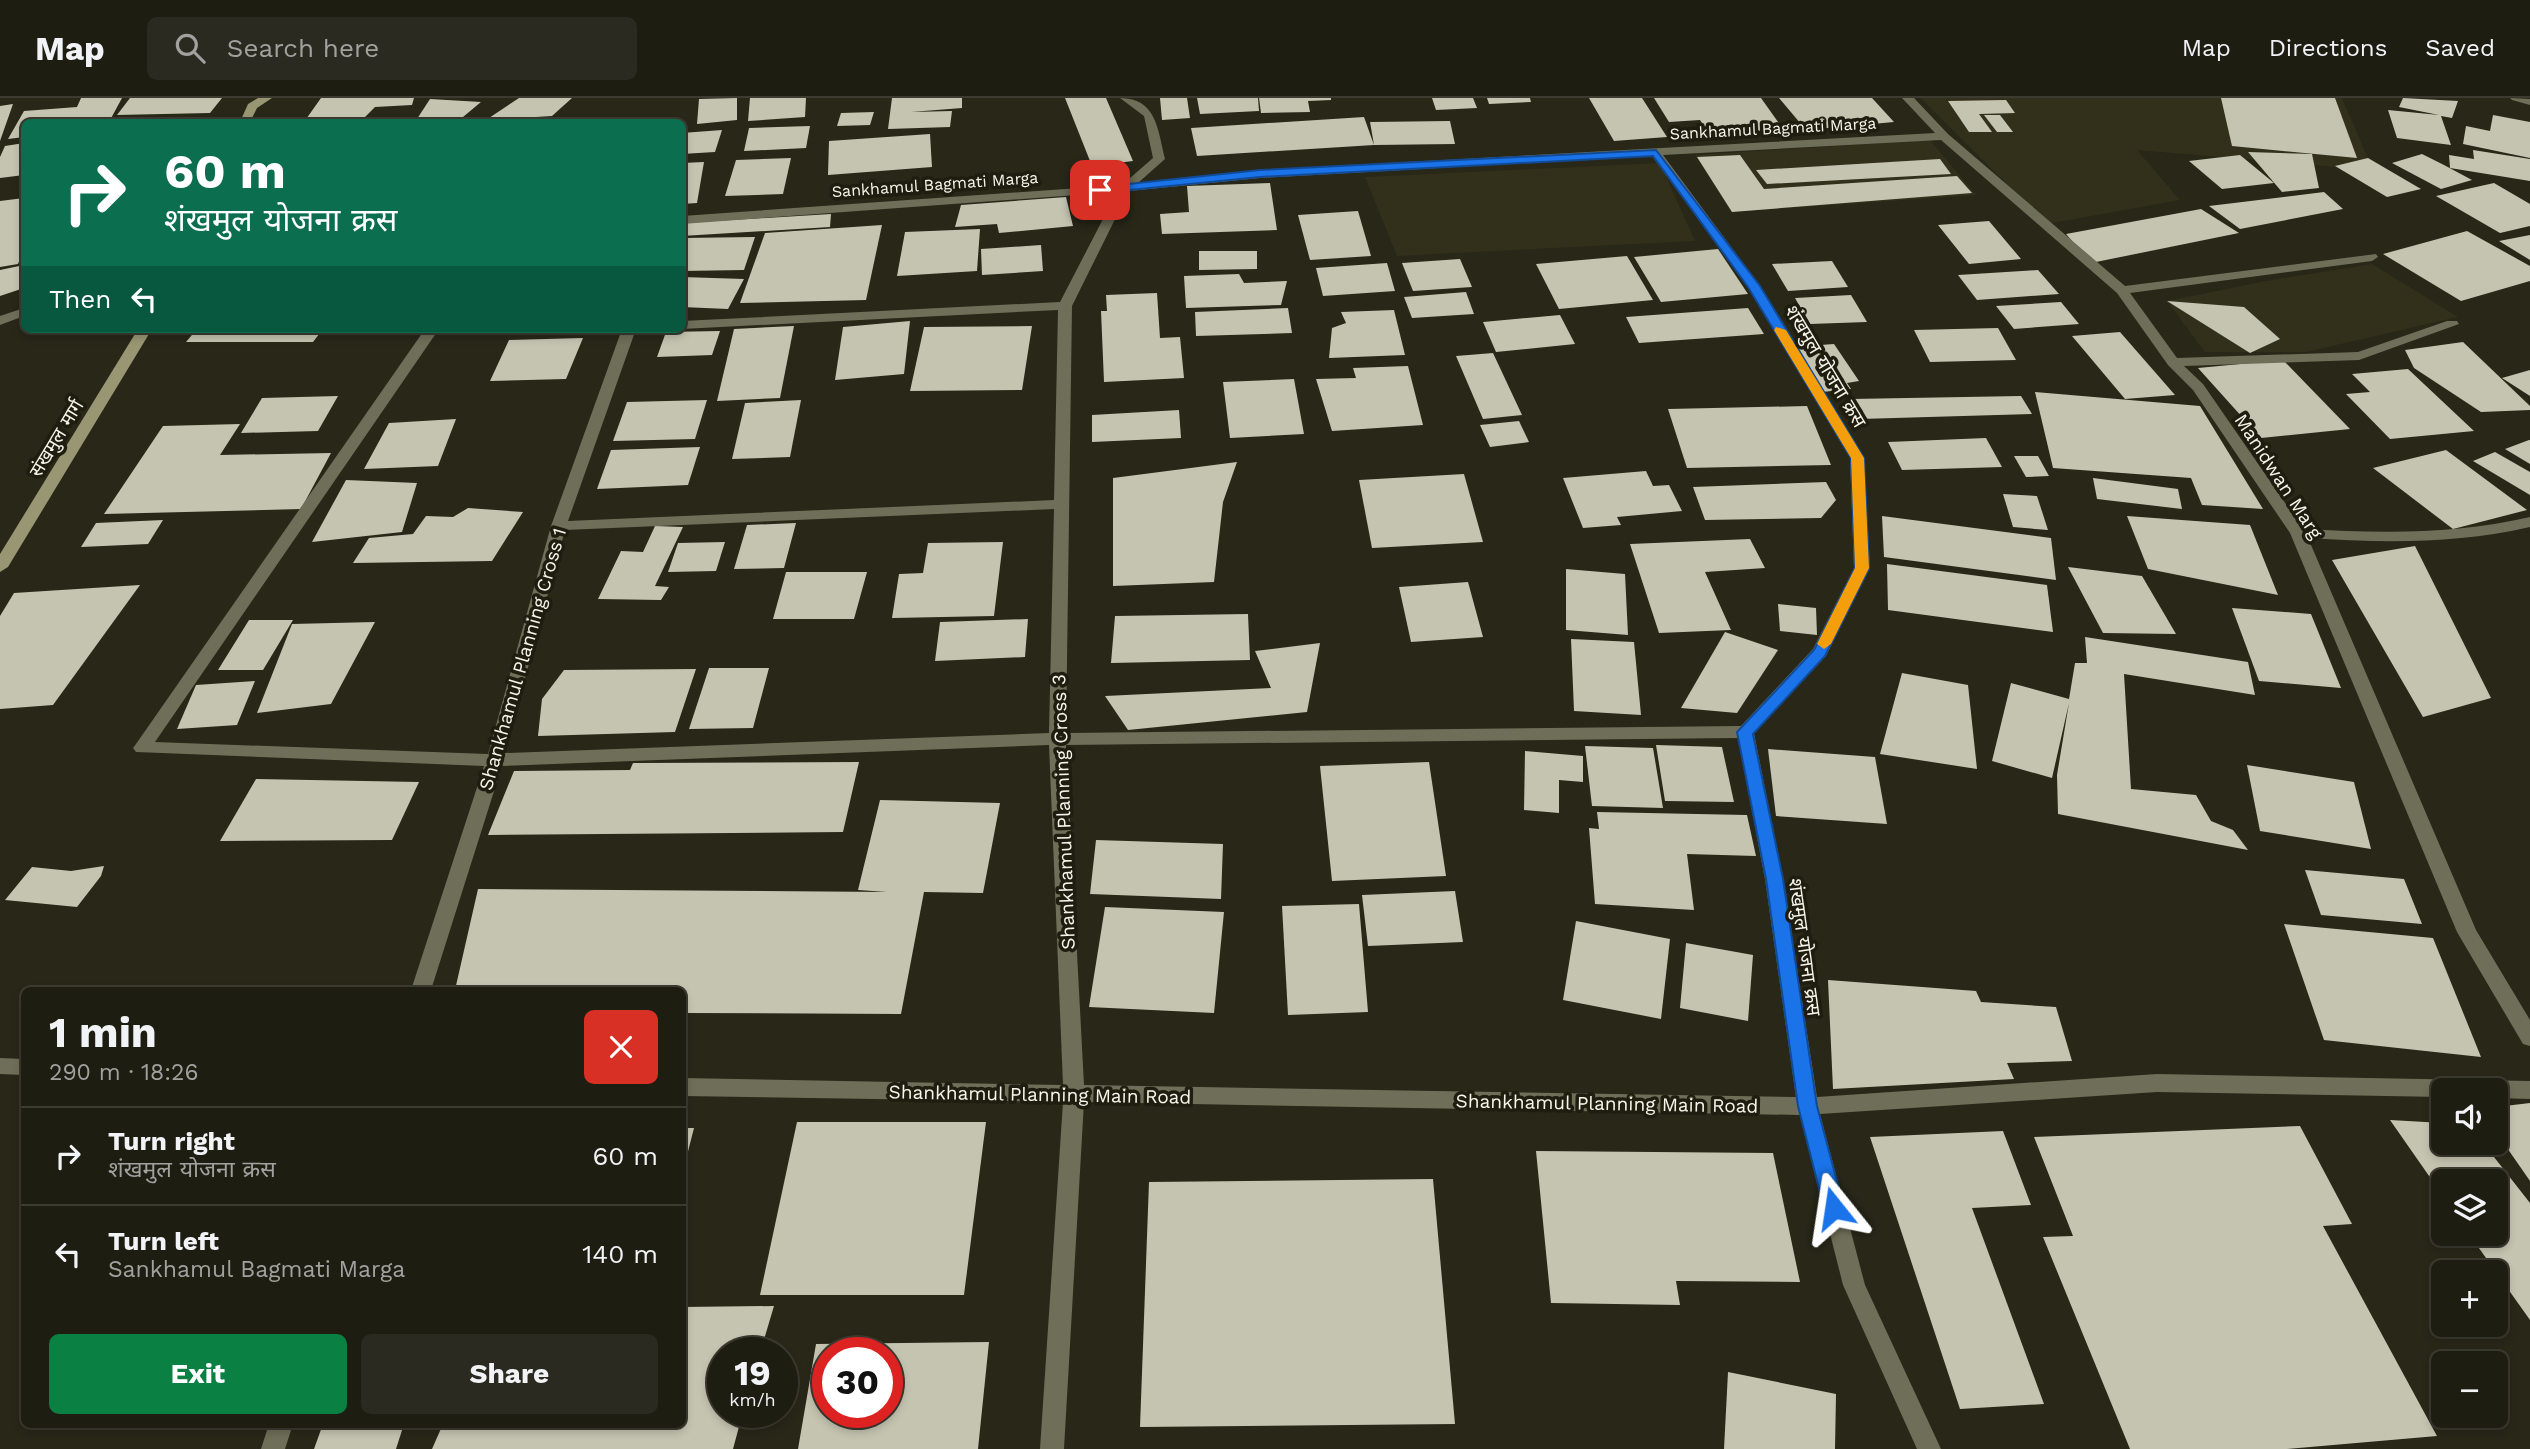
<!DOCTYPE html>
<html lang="en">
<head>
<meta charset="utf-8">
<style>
  body { margin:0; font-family:"Work Sans","Noto Sans Devanagari",sans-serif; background:#2b2a20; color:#f1f3f6; height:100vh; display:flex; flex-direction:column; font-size:26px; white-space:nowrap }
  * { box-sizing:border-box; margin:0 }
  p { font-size:23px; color:#a1a29f }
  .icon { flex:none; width:38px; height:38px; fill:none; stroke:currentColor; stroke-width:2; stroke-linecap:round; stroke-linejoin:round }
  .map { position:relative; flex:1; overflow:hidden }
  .details { position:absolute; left:21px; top:889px; width:665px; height:441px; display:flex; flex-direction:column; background:#1e1d12; border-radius:10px; box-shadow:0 4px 10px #0003,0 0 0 2px #3c3b32 }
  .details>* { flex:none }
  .guide { position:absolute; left:21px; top:21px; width:665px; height:214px; border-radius:10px; box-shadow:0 4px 10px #0003,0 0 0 2px #3c3b32; background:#0b6e4f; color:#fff; overflow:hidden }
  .fabs { position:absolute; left:2431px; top:980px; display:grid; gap:14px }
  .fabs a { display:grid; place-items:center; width:77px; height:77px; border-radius:10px; background:#1e1d12; box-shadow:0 4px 10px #0003,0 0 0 2px #3c3b32; font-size:35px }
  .speed { position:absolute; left:707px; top:1239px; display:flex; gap:14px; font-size:35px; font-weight:700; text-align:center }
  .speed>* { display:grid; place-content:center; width:91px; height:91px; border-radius:50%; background:#1e1d12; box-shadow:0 4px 10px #0003,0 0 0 2px #3c3b32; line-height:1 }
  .speed small { font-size:18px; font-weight:400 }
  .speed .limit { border:10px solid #d22; background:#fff; color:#111 }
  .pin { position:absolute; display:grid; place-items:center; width:60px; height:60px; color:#fff; margin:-30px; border-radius:14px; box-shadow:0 4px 10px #0006 }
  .me { position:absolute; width:77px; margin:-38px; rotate:345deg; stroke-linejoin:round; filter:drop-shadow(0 0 5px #0008) }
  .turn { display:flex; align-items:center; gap:24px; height:147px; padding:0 28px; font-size:32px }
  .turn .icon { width:91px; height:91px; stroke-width:2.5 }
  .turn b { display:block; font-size:49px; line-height:60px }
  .then { display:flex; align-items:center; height:66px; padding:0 28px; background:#0003; gap:14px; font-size:26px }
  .round { display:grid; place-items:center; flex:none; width:74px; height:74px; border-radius:10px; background:#2b2a20 }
  .summary { display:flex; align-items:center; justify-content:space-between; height:119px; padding:0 28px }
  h1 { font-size:42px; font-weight:700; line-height:52px }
  .button { display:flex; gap:14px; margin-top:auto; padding:14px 28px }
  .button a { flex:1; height:80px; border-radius:10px; background:#0b8043; color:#fff; font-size:28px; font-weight:700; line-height:80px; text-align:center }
  .button a+a { background:#2b2a20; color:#f1f3f6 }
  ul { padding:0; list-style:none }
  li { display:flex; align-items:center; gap:21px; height:98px; padding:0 28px; border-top:2px solid #3c3b32 }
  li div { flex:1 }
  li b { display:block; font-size:26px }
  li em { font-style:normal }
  header { display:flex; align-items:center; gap:42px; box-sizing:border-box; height:98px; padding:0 35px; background:#1e1d12; border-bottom:2px solid #3c3b32 }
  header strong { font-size:33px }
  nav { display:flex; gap:38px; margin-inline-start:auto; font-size:24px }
  .search { width:490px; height:63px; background:#2b2a20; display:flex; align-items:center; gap:18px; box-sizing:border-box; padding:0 24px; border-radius:10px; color:#a1a29f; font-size:26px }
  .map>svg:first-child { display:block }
  .built { fill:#32301b }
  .building { fill:#c5c4b1; fill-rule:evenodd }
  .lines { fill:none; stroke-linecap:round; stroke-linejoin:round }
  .street { fill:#6f6e58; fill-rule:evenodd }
  .secondary { fill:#999673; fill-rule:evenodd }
  .route { fill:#1a73e8; stroke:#114b97; stroke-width:2 }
  .slow { fill:#f59e0b }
  .labels { text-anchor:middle; stroke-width:7; stroke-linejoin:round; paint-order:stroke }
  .far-street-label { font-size:16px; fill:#f6f5ec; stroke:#1e1d0f }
  .street-label { font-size:19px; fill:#f6f5ec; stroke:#1e1d0f }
</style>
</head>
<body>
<header>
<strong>Map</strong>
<div class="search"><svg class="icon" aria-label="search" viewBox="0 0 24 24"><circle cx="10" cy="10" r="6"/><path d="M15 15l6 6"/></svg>Search here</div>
<nav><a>Map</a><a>Directions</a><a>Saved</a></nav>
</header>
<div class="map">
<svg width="2530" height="1351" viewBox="0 0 2530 1351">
  <rect width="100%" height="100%" fill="#282718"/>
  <g class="built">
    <polygon points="1921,0 2342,0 2373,72 2137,52 2180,102 2047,126"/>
    <polygon points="1930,42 1976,97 1731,114 1695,57"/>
    <polygon points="1660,65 1695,143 1397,158 1365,79"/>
    <polygon points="2372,166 2458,219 2306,254 2205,254 2167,203 2266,183"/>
  </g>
  <g class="building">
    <polygon points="81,0 122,0 109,24 24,24 24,39 8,41 24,13 77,9"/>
    <polygon points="130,0 222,0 210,15 117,17"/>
    <polygon points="321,0 414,0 412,7 375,9 360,24 304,24"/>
    <polygon points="519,0 572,0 552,18 486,22"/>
    <polygon points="737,0 737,22 697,26 699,1"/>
    <polygon points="750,0 806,0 805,19 748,23"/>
    <polygon points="892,0 962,0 962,10 911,14 952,13 950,29 888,31"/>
    <polygon points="1065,0 1106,0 1133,63 1092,68"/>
    <polygon points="1160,0 1187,0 1190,20 1162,22"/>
    <polygon points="1197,0 1258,0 1259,13 1200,16"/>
    <polygon points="1259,0 1331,0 1331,2 1308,3 1310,14 1261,15"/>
    <polygon points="1432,0 1473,0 1477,10 1436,12"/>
    <polygon points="1487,0 1530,0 1531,4 1489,6"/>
    <polygon points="1589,0 1642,0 1667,39 1614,43"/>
    <polygon points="1654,0 1761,0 1783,31 1709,36 1700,22 1669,24"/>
    <polygon points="1779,0 1872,0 1894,24 1806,32"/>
    <polygon points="2221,0 2335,0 2357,60 2232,48"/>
    <polygon points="2403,0 2458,3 2452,20 2441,18 2451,47 2397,40 2388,12 2439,17 2399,9"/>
    <polygon points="430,1 481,4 457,24 415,24"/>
    <polygon points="2006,2 2015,15 1979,16 1992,34 1969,34 1948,3"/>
    <polygon points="13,6 0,43 0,8"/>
    <polygon points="874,14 870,27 837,28 841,15"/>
    <polygon points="1984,17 2000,17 2013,34 1997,34"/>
    <polygon points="2493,17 2530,24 2530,60 2463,46 2466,28 2490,33"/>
    <polygon points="1364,19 1374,47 1370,24 1450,23 1455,46 1374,47 1197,58 1191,30"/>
    <polygon points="810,28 806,50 744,53 749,30"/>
    <polygon points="722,32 715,54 682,56 682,35"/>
    <polygon points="930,36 932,69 828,77 829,43"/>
    <polygon points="24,45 24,77 0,80 0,59 5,48"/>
    <polygon points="2473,52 2530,61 2530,83 2450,70 2449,57 2474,61"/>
    <polygon points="2248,54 2312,56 2319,90 2282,94"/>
    <polygon points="2422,56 2444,67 2472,82 2441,91 2392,65"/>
    <polygon points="1740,57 1764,91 1957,78 1972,95 1732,114 1697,59"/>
    <polygon points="2240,57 2274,85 2222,91 2189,63"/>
    <polygon points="791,60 783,96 725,98 736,62"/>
    <polygon points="2368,60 2421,91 2387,99 2335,68"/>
    <polygon points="1940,61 1951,76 1767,86 1756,72"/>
    <polygon points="704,64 697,105 682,106 682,65"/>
    <polygon points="1270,85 1277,132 1162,136 1160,116 1189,114 1187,88"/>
    <polygon points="2494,85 2530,106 2530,128 2500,135 2436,98"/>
    <polygon points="2324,94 2343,111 2240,131 2209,108"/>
    <polygon points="1066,99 1073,128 999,135 997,126 955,129 961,107"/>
    <polygon points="24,100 24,151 18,166 0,169 0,103"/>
    <polygon points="2201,111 2239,135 2091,165 2066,136"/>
    <polygon points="1358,113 1371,158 1310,162 1298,117"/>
    <polygon points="831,116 830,129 682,138 682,125"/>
    <polygon points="1989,123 2021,161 1969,166 1938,127"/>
    <polygon points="882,127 866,202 740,205 765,135"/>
    <polygon points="980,131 977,173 897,178 905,134"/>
    <polygon points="2467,133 2530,168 2530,183 2461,203 2383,156"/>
    <polygon points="2530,137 2530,162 2499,143"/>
    <polygon points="755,139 744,172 682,173 682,140"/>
    <polygon points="1041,147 1043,173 982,177 981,151"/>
    <polygon points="1718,151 1748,196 1661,204 1634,159"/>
    <polygon points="1199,153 1257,153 1257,171 1199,172"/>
    <polygon points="1627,158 1653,202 1559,211 1536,166"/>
    <polygon points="1460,161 1472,189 1413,193 1402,165"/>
    <polygon points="1832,163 1848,189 1788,193 1772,166"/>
    <polygon points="1387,165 1395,193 1323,198 1316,170"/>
    <polygon points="24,167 24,190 0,198 0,172"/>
    <polygon points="2038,172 2059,196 1977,202 1958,177"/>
    <polygon points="1239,176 1244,185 1287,183 1281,207 1186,210 1184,178"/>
    <polygon points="682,179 744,181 728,211 682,209"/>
    <polygon points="1466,194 1474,216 1412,220 1404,199"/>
    <polygon points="1157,195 1160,240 1180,239 1184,280 1104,284 1101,213 1107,213 1106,197"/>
    <polygon points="1851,197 1867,224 1810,226 1795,200"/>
    <polygon points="2167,203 2244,209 2280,241 2250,255"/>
    <polygon points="2061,204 2079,226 2014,231 1996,208"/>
    <polygon points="1288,210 1292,235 1196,238 1195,214"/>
    <polygon points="1748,210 1764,236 1639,245 1626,219"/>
    <polygon points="1394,212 1405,257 1329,260 1332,230 1346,225 1341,214"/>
    <polygon points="1560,217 1575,246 1496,254 1483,224"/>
    <polygon points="910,223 904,276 835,282 843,229"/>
    <polygon points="794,228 780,300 717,303 734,231"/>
    <polygon points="1032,228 1022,292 910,293 924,229"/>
    <polygon points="1998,230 2016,262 1930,264 1914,232"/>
    <polygon points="197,231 323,231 313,244 186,244"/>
    <polygon points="720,233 712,257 657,259 666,234"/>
    <polygon points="2120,234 2175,297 2125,301 2072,238"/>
    <polygon points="583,240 566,281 490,283 509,242"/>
    <polygon points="2463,244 2530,308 2530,312 2481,314 2414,270 2405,252"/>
    <polygon points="1834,246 1859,283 1847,285 1851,291 1822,294 1793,249"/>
    <polygon points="1493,255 1522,317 1483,321 1456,258"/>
    <polygon points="2283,262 2350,331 2261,340 2198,270"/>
    <polygon points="1408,268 1423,327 1332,333 1316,281 1356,280 1353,270"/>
    <polygon points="2408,271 2474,333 2390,341 2346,296 2370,294 2352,276"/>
    <polygon points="2530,272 2530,298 2502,280"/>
    <polygon points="1294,281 1304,336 1230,340 1223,284"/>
    <polygon points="2035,294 2200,308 2263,411 2202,407 2191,380 2053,370"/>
    <polygon points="338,298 318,333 241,335 262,300"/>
    <polygon points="2021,298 2032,316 1860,321 1851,301"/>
    <polygon points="707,302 695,341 613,343 627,304"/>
    <polygon points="801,302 790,359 732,361 745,305"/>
    <polygon points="1807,308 1831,367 1687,370 1668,311"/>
    <polygon points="1179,312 1181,340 1092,344 1092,317"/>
    <polygon points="456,321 438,368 364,371 389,325"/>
    <polygon points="1519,323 1529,344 1490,349 1480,327"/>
    <polygon points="240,326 220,357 331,355 301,411 104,416 163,328"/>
    <polygon points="1986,340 2002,369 1902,372 1888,344"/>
    <polygon points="2530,342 2530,366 2505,351 2529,342"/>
    <polygon points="700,349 688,387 597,391 611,352"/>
    <polygon points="2446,352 2527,412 2453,431 2373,370"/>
    <polygon points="2495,354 2530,374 2530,397 2473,363"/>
    <polygon points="2014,358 2038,358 2049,378 2026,379"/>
    <polygon points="1237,364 1223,404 1214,484 1113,488 1113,380"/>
    <polygon points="1646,373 1653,388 1669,387 1682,413 1617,419 1621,427 1583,430 1563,380"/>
    <polygon points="1464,376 1483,444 1372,450 1359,382"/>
    <polygon points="2093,380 2178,391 2182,411 2097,401"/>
    <polygon points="346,382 417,385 402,434 312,444"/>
    <polygon points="1826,384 1836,402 1821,420 1705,422 1693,389"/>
    <polygon points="2003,396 2037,398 2048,432 2013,429"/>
    <polygon points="468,410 523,414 492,463 353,465 369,440 413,436 426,418 453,419"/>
    <polygon points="1882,418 2051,440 2056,482 1884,459"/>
    <polygon points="2127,418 2250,427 2278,497 2148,471"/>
    <polygon points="163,422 148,446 81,449 96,425"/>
    <polygon points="796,425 784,470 734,471 747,427"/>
    <polygon points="655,428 683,429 655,488 669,489 661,502 598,501 621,453 643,454"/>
    <polygon points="1750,441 1765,470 1705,474 1731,532 1659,535 1630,446"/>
    <polygon points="725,444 716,473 668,474 678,445"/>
    <polygon points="1003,444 994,518 892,520 899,476 923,475 928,445"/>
    <polygon points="2415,448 2491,600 2423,619 2332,462"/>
    <polygon points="1887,466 2047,487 2053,534 1888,512"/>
    <polygon points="2068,469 2142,478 2176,536 2103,535"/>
    <polygon points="1566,471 1625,476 1628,537 1566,532"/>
    <polygon points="786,474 867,474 854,521 773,521"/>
    <polygon points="1468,484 1483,539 1411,544 1399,489"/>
    <polygon points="140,487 53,607 0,611 0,518 14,495"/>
    <polygon points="1778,506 1816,510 1817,537 1780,533"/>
    <polygon points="2232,510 2311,516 2341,590 2259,583"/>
    <polygon points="1248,516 1250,562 1111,565 1115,518"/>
    <polygon points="1028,521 1025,559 935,563 940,524"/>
    <polygon points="249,522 293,522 263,572 218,572"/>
    <polygon points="375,524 331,606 257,615 292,526"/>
    <polygon points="1725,534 1778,552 1737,615 1681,610"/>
    <polygon points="2085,539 2248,564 2255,597 2124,576 2131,691 2196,697 2211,723 2233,732 2248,752 2058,716 2057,677 2069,605 2052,680 1992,663 2011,585 2069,601 2075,565 2087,565"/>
    <polygon points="1571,541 1634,544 1641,617 1574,613"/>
    <polygon points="1320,545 1307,614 1128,632 1105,598 1271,590 1255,553"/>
    <polygon points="709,570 769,570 753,630 689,631"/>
    <polygon points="696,571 675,634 538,638 542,601 564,572"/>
    <polygon points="1902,575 1968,587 1977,671 1880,656"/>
    <polygon points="255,583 237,627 177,631 196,587"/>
    <polygon points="1656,647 1722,649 1734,704 1665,703"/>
    <polygon points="1585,648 1653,650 1663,710 1592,708"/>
    <polygon points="1768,651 1875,659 1887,726 1776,718"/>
    <polygon points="1525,653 1583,658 1583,684 1559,682 1559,715 1524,712"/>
    <polygon points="859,664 843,734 488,737 514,673 630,672 633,665"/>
    <polygon points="1429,664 1446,778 1332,783 1320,668"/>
    <polygon points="2247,667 2354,684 2371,751 2260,733"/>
    <polygon points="256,681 419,684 392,742 220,743"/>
    <polygon points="880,702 1000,705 983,795 924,794 901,916 682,915 682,892 455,892 478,791 887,794 858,792"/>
    <polygon points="1597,714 1747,717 1756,758 1687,756 1694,812 1595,806 1589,730 1599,731"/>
    <polygon points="1096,742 1223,746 1221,801 1090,796"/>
    <polygon points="104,768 101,778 77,809 5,802 32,769 71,773"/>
    <polygon points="2305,772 2404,781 2422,826 2321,817"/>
    <polygon points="1455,793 1463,844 1368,848 1362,797"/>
    <polygon points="1359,806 1368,914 1288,917 1282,808"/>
    <polygon points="1105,809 1224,814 1214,915 1089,909"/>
    <polygon points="1576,823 1670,841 1661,921 1563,902"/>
    <polygon points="2284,826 2433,840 2481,959 2324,942"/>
    <polygon points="1686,845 1753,857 1748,923 1680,910"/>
    <polygon points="1828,882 1976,893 1981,904 2056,909 2072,963 2007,965 2014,981 1833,991"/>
    <polygon points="2530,1005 2530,1083 2496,1034 2496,1009"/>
    <polygon points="2390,1022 2443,1025 2443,1045 2483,1045 2530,1105 2530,1222 2469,1136 2496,1136 2496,1083 2443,1083 2443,1098"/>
    <polygon points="797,1024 986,1024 964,1197 760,1197"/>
    <polygon points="2300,1028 2352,1126 2323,1128 2437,1338 2287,1351 2130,1351 2043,1139 2073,1138 2034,1039"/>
    <polygon points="682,1030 694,1030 683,1073 682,1073"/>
    <polygon points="2003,1033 2031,1107 1972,1110 2044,1306 1960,1311 1870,1039"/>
    <polygon points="1536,1053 1773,1055 1800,1184 1676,1183 1680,1207 1551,1205"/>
    <polygon points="1433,1081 1455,1326 1140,1329 1149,1084"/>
    <polygon points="774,1208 760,1255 723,1255 723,1314 743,1314 733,1351 432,1351 443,1326 682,1326 682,1209"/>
    <path d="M989,1244L978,1351H798L816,1246ZM828,1255H887V1314H828Z"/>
    <polygon points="1728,1274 1836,1296 1835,1351 1724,1351"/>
    <polygon points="323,1326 404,1326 396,1351 314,1351"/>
  </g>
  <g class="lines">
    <g class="street">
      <path d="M1120,0C1157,0 1158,33 1165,61L1138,85L1260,72L1935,35L1902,0H1914L1948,36L2125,188L2376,156L2378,159L2372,163L2130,195L2177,260L2358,254L2447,223H2457L2459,226L2359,262L2184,268L2203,286L2303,431C2380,435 2454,437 2530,419V429C2456,446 2383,445 2308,440L2476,832L2530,922V948L2523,946L2457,834L2290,435L2193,292L2168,267L2117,195L1941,42L1663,57L1760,188L1864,360L1870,470L1826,558L1754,635L1783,781L1817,999L2157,976L2530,983V1001L2496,1000V992H2443V999L2157,994L1820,1016L1865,1187L1941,1351H1917L1843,1187L1800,1017L1084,1004L1064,1351H1040L1063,1004L682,998V980L1063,987L1049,647L502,668L431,892H411L484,668L136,654L133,650L136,646L425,231H439L155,644L488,656L551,428L622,231H636L568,423L1054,402L1058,212L682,231V223L1060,204L1117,94L682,126V118L1122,87L1153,60L1144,18ZM1652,58L1748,189L1850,360L1854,470L1813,551L1741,628L1066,635L1072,208L1129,93L1260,80ZM1054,411L1049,635L505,655L565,432ZM1738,640L1765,781L1796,999L1084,987L1066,647Z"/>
      <polygon points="2510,0 2530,1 2530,7 2512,2"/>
      <polygon points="24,210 24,218 0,227 0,218"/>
      <polygon points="0,960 24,961 24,977 0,976"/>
      <polygon points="269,1326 293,1326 285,1351 261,1351"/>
    </g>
    <g class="secondary">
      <polygon points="258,0 272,0 257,10 250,24 240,24 248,6"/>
      <polygon points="138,231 152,231 8,469 0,474 0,456"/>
    </g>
  </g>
  <polygon class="route" points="1656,52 1760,188 1864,360 1869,470 1825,558 1753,636 1783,781 1817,1008 1844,1110 1841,1116 1834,1119 1827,1116 1824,1110 1798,1008 1766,781 1737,634 1814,552 1855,470 1851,360 1748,189 1653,58 1260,79 1100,95 1094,92 1100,89 1260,72"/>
  <polygon class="slow" points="1776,229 1786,232 1864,360 1869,470 1831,546 1824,551 1817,546 1855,470 1851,360 1774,232"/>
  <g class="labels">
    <g class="far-street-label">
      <text transform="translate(1773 30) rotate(-3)" y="6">Sankhamul Bagmati Marga</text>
      <text transform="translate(935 86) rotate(-4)" y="6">Sankhamul Bagmati Marga</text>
    </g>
    <g class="street-label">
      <text transform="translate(1826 268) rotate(59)" y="7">शंखमुल योजना क्रस</text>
      <text transform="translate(56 340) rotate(-59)" y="7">संखमुल मार्ग</text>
      <text transform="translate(2279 378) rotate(57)" y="7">Manidwan Marg</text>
      <text transform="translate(522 561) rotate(-74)" y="7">Shankhamul Planning Cross 1</text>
      <text transform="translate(1063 714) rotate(-92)" y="7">Shankhamul Planning Cross 3</text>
      <text transform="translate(1805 849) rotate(82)" y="7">शंखमुल योजना क्रस</text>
      <text transform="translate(1040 996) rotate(1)" y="7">Shankhamul Planning Main Road</text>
      <text transform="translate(1607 1005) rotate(1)" y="7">Shankhamul Planning Main Road</text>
    </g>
  </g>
</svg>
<div class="fabs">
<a><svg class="icon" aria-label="sound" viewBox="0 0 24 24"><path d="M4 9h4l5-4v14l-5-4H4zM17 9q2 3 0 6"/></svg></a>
<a><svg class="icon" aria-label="layers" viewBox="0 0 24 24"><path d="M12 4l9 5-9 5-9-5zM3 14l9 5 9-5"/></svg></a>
<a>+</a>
<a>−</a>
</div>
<div class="speed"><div>19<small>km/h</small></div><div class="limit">30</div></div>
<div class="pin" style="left:1100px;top:92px;background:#d93025"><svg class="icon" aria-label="arrive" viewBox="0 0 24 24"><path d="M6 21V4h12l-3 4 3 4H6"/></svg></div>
<svg class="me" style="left:1834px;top:1110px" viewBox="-20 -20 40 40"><path d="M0-17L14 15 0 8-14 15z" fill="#1a73e8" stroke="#fff" stroke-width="4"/></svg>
<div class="guide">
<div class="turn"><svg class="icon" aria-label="right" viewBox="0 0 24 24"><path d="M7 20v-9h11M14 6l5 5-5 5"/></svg><div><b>60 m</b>शंखमुल योजना क्रस</div></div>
<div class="then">Then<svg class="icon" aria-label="left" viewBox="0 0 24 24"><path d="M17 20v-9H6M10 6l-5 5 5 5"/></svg></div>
</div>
<section class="details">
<div class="summary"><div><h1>1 min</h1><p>290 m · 18:26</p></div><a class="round" style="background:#d93025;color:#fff"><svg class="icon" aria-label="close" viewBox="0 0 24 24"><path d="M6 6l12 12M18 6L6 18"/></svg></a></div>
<ul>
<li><svg class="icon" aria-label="right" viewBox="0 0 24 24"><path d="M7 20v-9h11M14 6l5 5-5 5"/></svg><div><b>Turn right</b><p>शंखमुल योजना क्रस</p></div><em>60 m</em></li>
<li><svg class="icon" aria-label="left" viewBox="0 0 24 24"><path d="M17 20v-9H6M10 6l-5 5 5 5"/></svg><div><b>Turn left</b><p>Sankhamul Bagmati Marga</p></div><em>140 m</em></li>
</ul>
<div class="button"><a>Exit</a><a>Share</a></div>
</section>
</div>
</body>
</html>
